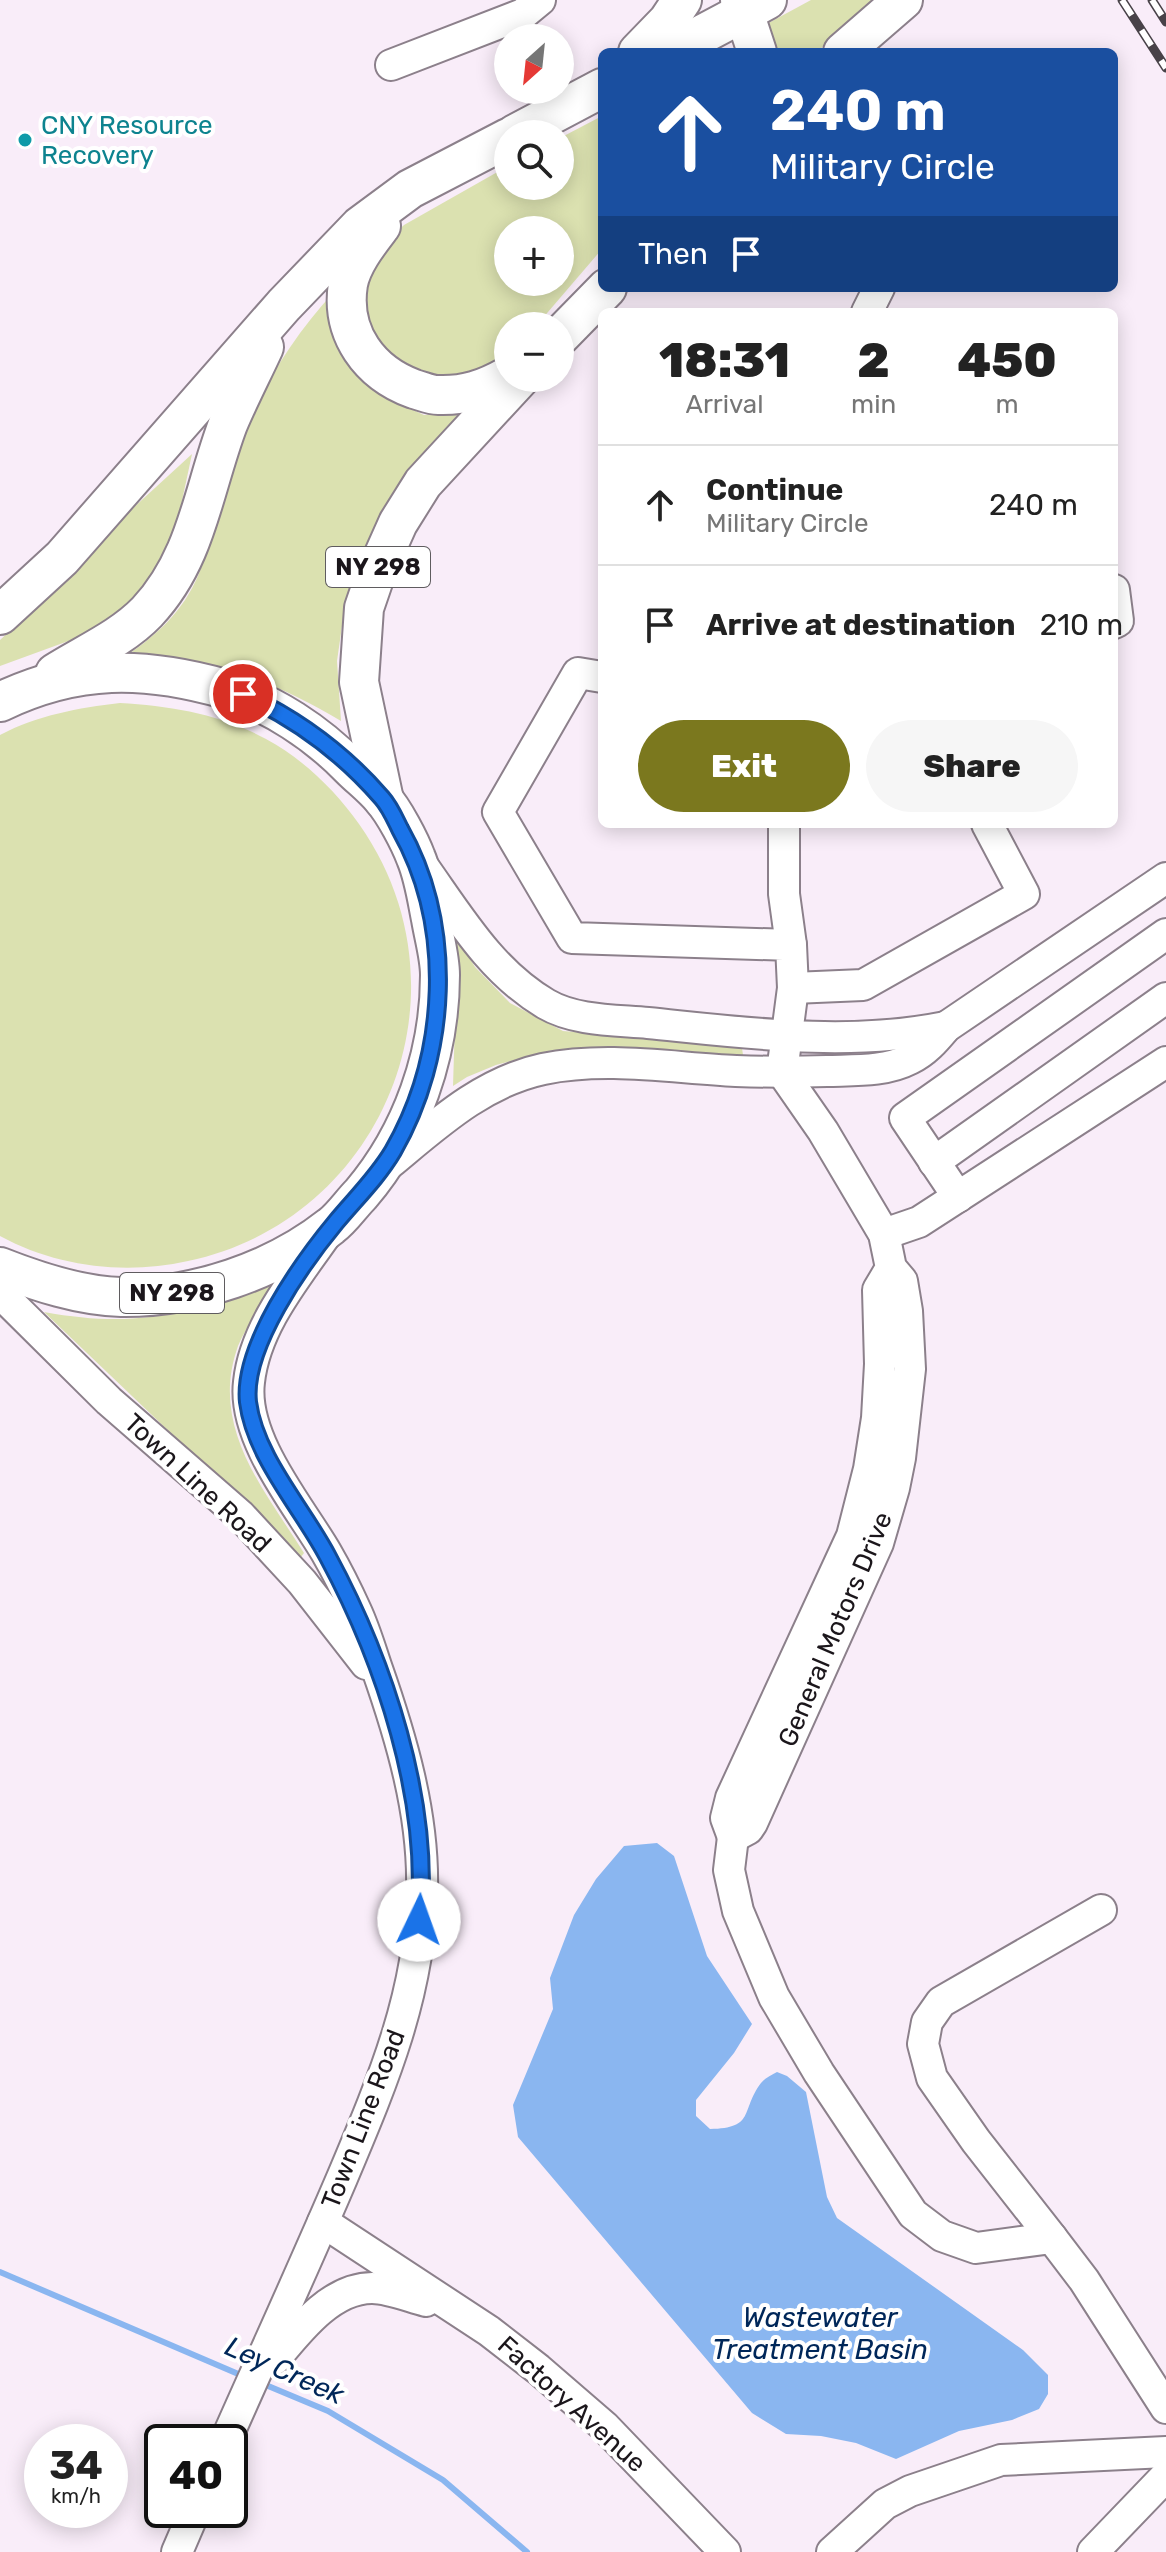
<!DOCTYPE html>
<html lang="en">
<head>
<meta charset="utf-8">
<style>
  body { margin:0; font-family:Rubik,sans-serif; background:#f6f6f6; color:#222; height:100vh; display:flex; flex-direction:column; font-size:30px; white-space:nowrap }
  * { box-sizing:border-box; margin:0 }
  p { font-size:26px; color:#767676 }
  .icon { flex:none; width:44px; height:44px; fill:none; stroke:currentColor; stroke-width:2; stroke-linecap:round; stroke-linejoin:round }
  .map { position:relative; flex:1; overflow:hidden }
  .panel { position:absolute; left:598px; top:308px; width:520px; height:520px; display:flex; flex-direction:column; background:#fff; border-radius:12px; box-shadow:0 4px 20px #0003 }
  .panel>* { flex:none }
  .guide { position:absolute; left:598px; top:48px; width:520px; height:244px; border-radius:12px; box-shadow:0 4px 20px #0003; background:#1a4fa0; color:#fff; overflow:hidden }
  .needle { width:52px; rotate:207deg }
  .controls { position:absolute; left:494px; top:24px; display:grid; gap:16px }
  .controls a { display:grid; place-items:center; width:80px; height:80px; border-radius:50%; background:#fff; box-shadow:0 4px 20px #0003; font-size:40px }
  .speed { position:absolute; left:24px; top:2424px; display:flex; gap:16px; font-size:40px; font-weight:700; text-align:center }
  .speed>* { display:grid; place-content:center; width:104px; height:104px; border-radius:50%; background:#fff; box-shadow:0 4px 20px #0003; line-height:1 }
  .speed small { font-size:20px; font-weight:400 }
  .speed .limit { border:4px solid #111; border-radius:12px; background:#fff; color:#111 }
  .pin { position:absolute; display:grid; place-items:center; width:68px; height:68px; color:#fff; margin:-34px; border:4px solid #fff; border-radius:50%; box-shadow:0 2px 8px #0007 }
  .me { position:absolute; width:88px; margin:-44px; rotate:3deg; stroke-linejoin:round; filter:drop-shadow(0 0 6px #0008) }
  .turn { display:flex; align-items:center; gap:28px; height:168px; padding:0 40px; font-size:36px }
  .turn .icon { width:104px; height:104px; stroke-width:2.5 }
  .turn b { display:block; font-size:56px; line-height:68px }
  .then { display:flex; align-items:center; height:76px; padding:0 40px; background:#0003; gap:16px; font-size:30px }
  .eta { display:flex; justify-content:space-evenly; align-items:center; height:136px; text-align:center }
  .eta b { font-size:48px; font-weight:800; line-height:56px }
  .cta { display:flex; gap:16px; margin-top:auto; padding:16px 40px }
  .cta a { flex:1; height:92px; border-radius:48px; background:#7b781e; color:#fff; font-size:32px; font-weight:800; line-height:92px; text-align:center }
  .cta a+a { background:#f6f6f6; color:#222 }
  ul { padding:0; list-style:none }
  li { display:flex; align-items:center; gap:24px; height:120px; padding:0 40px; border-top:2px solid #e0e0e0 }
  li div { flex:1 }
  li b { display:block; font-size:30px }
  li em { font-style:normal }
  .map>svg:first-child { display:block }
  .green { fill:#dbe1b0; fill-rule:evenodd }
  .water { fill:#8ab6f0 }
  .lines { fill:none; stroke-linecap:round; stroke-linejoin:round }
  .stream { stroke:#8ab6f0; stroke-width:6 }
  .minor-casing { stroke:#8c808b; stroke-width:34 }
  .major-casing { stroke:#8c808b; stroke-width:42 }
  .minor { stroke:#fff; stroke-width:30 }
  .major { stroke:#fff; stroke-width:38 }
  .rail-casing { stroke:#484248; stroke-width:9 }
  .rail { stroke:#fff; stroke-width:6; stroke-dasharray:18; stroke-linecap:butt }
  .route-casing { stroke:#114b97; stroke-width:20 }
  .route { stroke:#1a73e8; stroke-width:14 }
  .culture-dot { fill:#0f9aa8; stroke:#fff; stroke-width:3 }
  .labels { text-anchor:middle; stroke-width:8; stroke-linejoin:round; paint-order:stroke }
  .shield { fill:#fff; stroke:#5f5c5f; stroke-width:2 }
  .shield-label { font-size:24px; font-weight:bold; fill:#1b161b }
  .culture-label { font-size:26px; fill:#0d838f; stroke:#fff; text-anchor:start }
  .street-label { font-size:26px; fill:#1b161b; stroke:#fff }
  .water-label { font-size:28px; font-style:italic; fill:#002759; stroke:#fff }
</style>
</head>
<body>
<div class="map">
<svg width="1166" height="2552" viewBox="0 0 1166 2552">
  <rect width="100%" height="100%" fill="#f9edf9"/>
  <g class="green">
    <polygon points="811,0 873,0 817,52 771,52 763,26"/>
    <path d="M602,116V249L536,326H508V359L446,387L412,380L367,332L364,287L388,240L404,225L508,166V186H560V138ZM508,230H560V282H508Z"/>
    <path d="M334,292L347,358L370,386L389,399L424,415L472,411L377,525L359,563L344,612L337,661L341,721C274,681 204,654 126,656C209,600 202,557 229,471C251,404 287,343 334,292Z"/>
    <polygon points="192,454 171,552 147,592 104,628 0,666 0,640 88,559 132,509"/>
    <path d="M120,703C171,706 220,714 266,739C303,759 335,790 359,824C476,989 386,1219 188,1261C125,1275 57,1267 0,1236V735C38,715 78,708 120,703Z"/>
    <polygon points="452,933 456,936 475,967 510,1003 563,1031 737,1046 742,1048 743,1055 739,1057 553,1050 496,1065 467,1077 453,1086 456,990"/>
    <path d="M276,1276C269,1301 248,1321 238,1346C209,1427 264,1489 304,1553L301,1557L264,1518L221,1481L44,1312C137,1329 192,1315 276,1276Z"/>
  </g>
  <path class="water" d="M657,1843L674,1856L707,1956L752,2024L734,2053L696,2100V2116L710,2129C756,2128 740,2111 761,2083C765,2078 772,2075 777,2072L787,2076L806,2092L827,2197L837,2218L1023,2350L1048,2375V2394L1039,2409L1012,2420L959,2431L896,2459L856,2443L821,2436L786,2434L752,2413L518,2137L513,2105L553,2009L550,1978L574,1915L596,1879L624,1846Z"/>
  <g class="lines">
    <g class="stream">
      <polyline points="0,2272 243,2376"/>
      <polyline points="261,2383 328,2411 443,2480 527,2552"/>
    </g>
    <g class="minor-casing">
      <g id="minor">
        <polyline points="391,65 523,14 540,0"/>
        <polyline points="867,312 879,288"/>
        <polyline points="1114,590 1118,621 1114,623"/>
        <polyline points="602,677 578,673 498,812 572,938 791,945 793,988 782,1072 823,1131 884,1234 891,1268 902,1281 907,1311 910,1369 900,1458 894,1488 878,1543 752,1823 748,1829 733,1837 726,1818 731,1798 852,1536 869,1469 877,1418 880,1364 878,1290 891,1268"/>
        <polyline points="784,824 784,894 791,945"/>
        <path d="M425,869C461,920 492,972 546,1004C575,1021 615,1020 648,1023C747,1033 848,1047 946,1027"/>
        <polyline points="793,988 863,985 1024,894 987,824"/>
        <polyline points="934,1162 1166,998"/>
        <path d="M390,1163C436,1125 482,1082 543,1069C607,1056 672,1068 736,1071C766,1072 797,1072 827,1071C855,1070 885,1072 910,1059C926,1051 935,1040 946,1027L1166,878"/>
        <polyline points="958,1197 905,1118 1166,934"/>
        <polyline points="884,1234 919,1222 1166,1062"/>
        <polyline points="0,1293 109,1401 240,1515 302,1582 366,1664"/>
        <polyline points="733,1837 729,1870 738,1911 774,1997 819,2073 913,2214 942,2236 976,2248 1052,2238 1084,2280 1166,2408"/>
        <polyline points="323,2222 489,2331 538,2369 604,2426 725,2552"/>
        <polyline points="1052,2238 976,2141 932,2078 923,2044 927,2022 941,2002 1101,1910"/>
        <path d="M275,2359C299,2330 331,2288 372,2288C389,2288 410,2297 426,2301"/>
        <path d="M225,2442C264,2354 304,2267 342,2178C382,2083 420,1995 422,1890C424,1814 401,1737 376,1666C370,1648 364,1628 356,1611C347,1591 337,1571 326,1552C299,1506 242,1439 249,1382C255,1326 296,1278 327,1233"/>
        <polyline points="177,2552 195,2510"/>
        <polyline points="832,2552 885,2504 910,2491 1001,2460 1166,2452"/>
        <polyline points="1093,2552 1166,2476"/>
      </g>
    </g>
    <g class="major-casing">
      <g id="major">
        <polyline points="740,0 757,52"/>
        <polyline points="638,52 668,21 682,0"/>
        <polyline points="669,52 767,0"/>
        <polyline points="843,52 903,0"/>
        <polyline points="515,134 602,88"/>
        <path d="M381,226C368,243 352,263 348,284C340,334 370,373 414,389C422,391 430,395 438,395C465,396 485,389 508,376"/>
        <polyline points="560,336 607,288"/>
        <polyline points="0,615 62,558 284,305 360,226 410,189 508,138"/>
        <path d="M55,673C85,654 122,638 147,612C197,559 203,490 228,424C239,398 252,373 264,347"/>
        <path d="M0,702C77,665 144,666 225,689C272,703 317,733 351,768C361,778 373,787 382,798C394,811 410,842 416,858C424,877 427,899 431,919C434,937 440,957 440,975C440,1054 412,1134 361,1194C351,1204 342,1218 331,1226C274,1271 194,1298 121,1297C80,1296 38,1282 0,1267"/>
        <polyline points="384,800 359,682 364,608 377,570 398,523 423,483 520,378"/>
      </g>
    </g>
    <use href="#minor" class="minor"/>
    <use href="#major" class="major"/>
    <g class="rail-casing">
      <g id="rail">
        <polyline points="1122,0 1166,68"/>
        <polyline points="1152,0 1166,22"/>
      </g>
    </g>
    <use href="#rail" class="rail"/>
  </g>
  <g class="lines">
    <g class="route-casing">
      <path id="route" d="M243,694C295,718 344,754 382,798C390,807 395,819 400,829C455,927 448,1055 393,1151C377,1178 355,1199 336,1222C302,1263 242,1347 248,1402C255,1457 303,1509 328,1557C384,1661 431,1801 419,1920"/>
    </g>
    <use href="#route" class="route"/>
  </g>
  <circle class="culture-dot" cx="25" cy="140" r="8"/>
  <g class="labels">
    <g class="shield">
      <rect x="326" y="547" width="104" height="40" rx="6"/>
      <rect x="120" y="1273" width="104" height="40" rx="6"/>
    </g>
    <g class="shield-label">
      <text x="378" y="575">NY 298</text>
      <text x="172" y="1301">NY 298</text>
    </g>
    <g class="culture-label">
      <text x="41" y="134">CNY Resource<tspan x="41" dy="30">Recovery</tspan></text>
    </g>
    <g class="street-label">
      <text transform="translate(198 1483) rotate(43)" y="9">Town Line Road</text>
      <text transform="translate(835 1629) rotate(-67)" y="9">General Motors Drive</text>
      <text transform="translate(363 2119) rotate(-69)" y="9">Town Line Road</text>
      <text transform="translate(572 2404) rotate(42)" y="9">Factory Avenue</text>
    </g>
    <g class="water-label">
      <text x="820" y="2327">Wastewater<tspan x="820" dy="32">Treatment Basin</tspan></text>
      <text transform="translate(285 2370) rotate(24)" y="10">Ley Creek</text>
    </g>
  </g>
</svg>
<div class="controls">
<a><svg class="needle" viewBox="-14 -14 28 28"><path d="M0-13l5 13h-10z" fill="#e53935"/><path d="M0 13l5-13h-10z" fill="#767676"/></svg></a>
<a><svg class="icon" aria-label="search" viewBox="0 0 24 24"><circle cx="10" cy="10" r="6"/><path d="M15 15l6 6"/></svg></a>
<a>+</a>
<a>−</a>
</div>
<div class="speed"><div>34<small>km/h</small></div><div class="limit">40</div></div>
<div class="pin" style="left:243px;top:694px;background:#d93025"><svg class="icon" aria-label="arrive" viewBox="0 0 24 24"><path d="M6 21V4h12l-3 4 3 4H6"/></svg></div>
<svg class="me" style="left:419px;top:1920px" viewBox="-20 -20 40 40"><circle r="19" fill="#fff"/><path d="M0-13L10 11 0 6-10 11z" fill="#1a73e8"/></svg>
<div class="guide">
<div class="turn"><svg class="icon" aria-label="ahead" viewBox="0 0 24 24"><path d="M12 20V5M6 11l6-6 6 6"/></svg><div><b>240 m</b>Military Circle</div></div>
<div class="then">Then<svg class="icon" aria-label="arrive" viewBox="0 0 24 24"><path d="M6 21V4h12l-3 4 3 4H6"/></svg></div>
</div>
<section class="panel">
<div class="eta">
<div><b>18:31</b><p>Arrival</p></div>
<div><b>2</b><p>min</p></div>
<div><b>450</b><p>m</p></div>
</div>
<ul>
<li><svg class="icon" aria-label="ahead" viewBox="0 0 24 24"><path d="M12 20V5M6 11l6-6 6 6"/></svg><div><b>Continue</b><p>Military Circle</p></div><em>240 m</em></li>
<li><svg class="icon" aria-label="arrive" viewBox="0 0 24 24"><path d="M6 21V4h12l-3 4 3 4H6"/></svg><div><b>Arrive at destination</b></div><em>210 m</em></li>
</ul>
<div class="cta"><a>Exit</a><a>Share</a></div>
</section>
</div>
</body>
</html>
